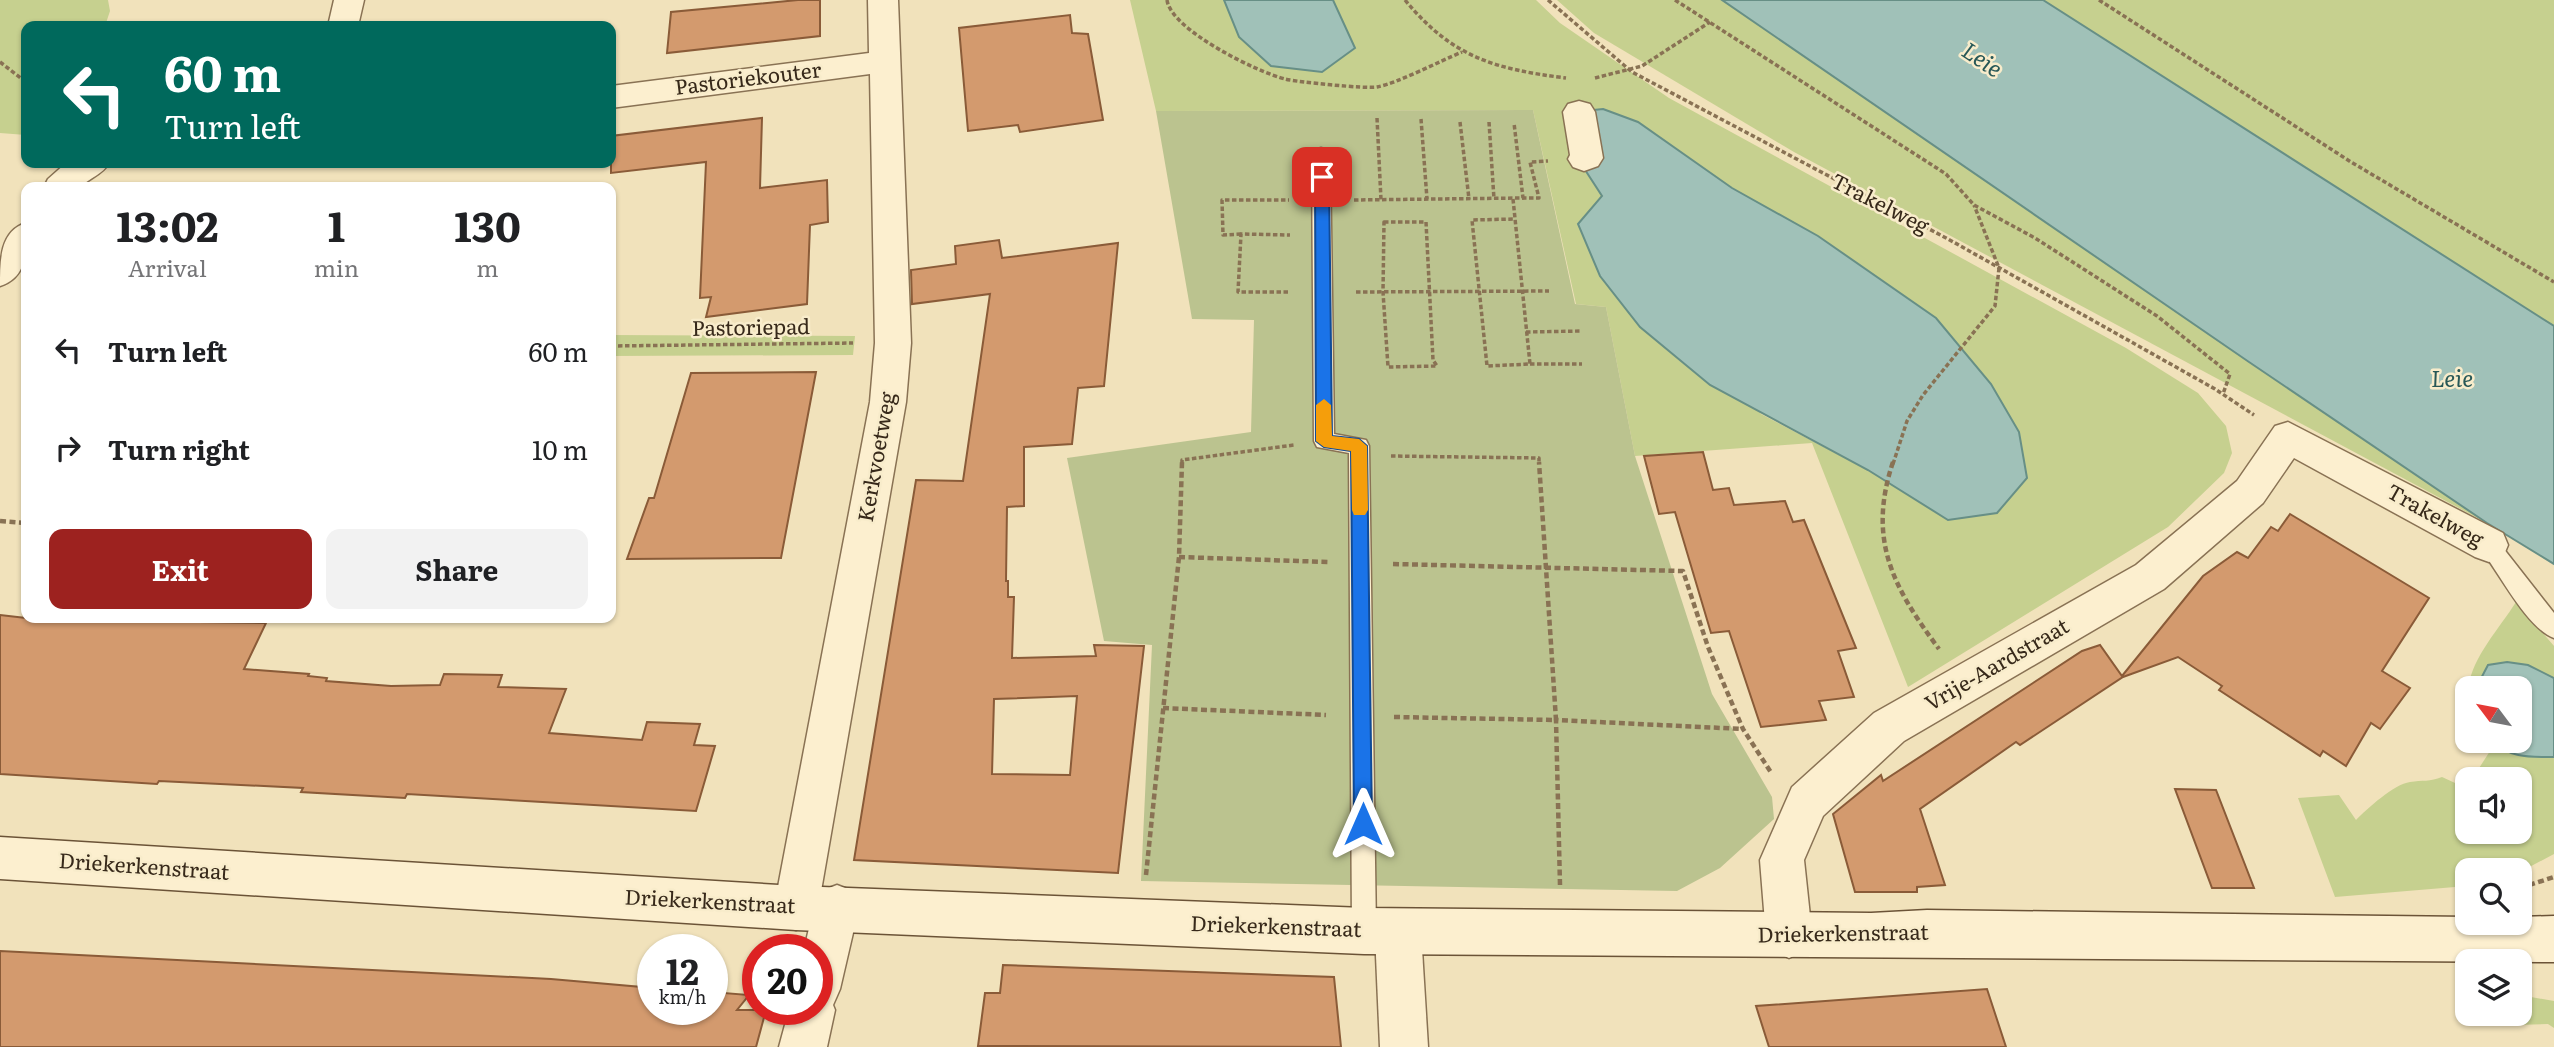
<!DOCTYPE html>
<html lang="en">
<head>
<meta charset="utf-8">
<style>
  body { margin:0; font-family:Literata,serif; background:#f2f2f2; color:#202124; height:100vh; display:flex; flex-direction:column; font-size:26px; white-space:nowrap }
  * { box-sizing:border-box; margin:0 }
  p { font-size:23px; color:#757577 }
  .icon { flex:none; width:38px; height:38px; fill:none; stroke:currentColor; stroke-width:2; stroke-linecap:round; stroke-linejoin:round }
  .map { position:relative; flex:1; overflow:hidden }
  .sheet { position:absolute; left:21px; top:182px; width:595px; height:441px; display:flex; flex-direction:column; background:#fff; border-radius:14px; box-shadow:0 2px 5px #0004 }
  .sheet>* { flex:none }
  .guide { position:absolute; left:21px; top:21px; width:595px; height:147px; border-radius:14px; box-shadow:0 2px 5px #0004; background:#00695c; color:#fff; overflow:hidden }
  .needle { width:46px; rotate:302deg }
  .controls { position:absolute; left:2455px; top:676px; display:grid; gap:14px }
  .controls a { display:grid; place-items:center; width:77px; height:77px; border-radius:14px; background:#fff; box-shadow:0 2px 5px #0004; font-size:35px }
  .speed { position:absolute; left:637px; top:934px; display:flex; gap:14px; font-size:35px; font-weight:700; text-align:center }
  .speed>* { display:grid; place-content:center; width:91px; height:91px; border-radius:50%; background:#fff; box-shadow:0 2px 5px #0004; line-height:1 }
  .speed small { font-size:18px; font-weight:400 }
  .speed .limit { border:10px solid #d22; background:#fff; color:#111 }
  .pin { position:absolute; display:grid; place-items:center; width:60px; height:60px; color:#fff; margin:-30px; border-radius:14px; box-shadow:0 4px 10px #0006 }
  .me { position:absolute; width:77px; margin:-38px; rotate:0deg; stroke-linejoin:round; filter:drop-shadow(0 0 5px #0008) }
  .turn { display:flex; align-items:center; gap:24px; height:147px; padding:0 28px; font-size:32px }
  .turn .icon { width:91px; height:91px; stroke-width:2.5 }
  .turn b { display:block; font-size:49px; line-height:60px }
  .eta { display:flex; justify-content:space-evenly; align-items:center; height:119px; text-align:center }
  .eta b { font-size:42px; font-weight:700; line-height:49px }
  .button { display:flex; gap:14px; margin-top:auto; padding:14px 28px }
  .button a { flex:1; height:80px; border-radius:14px; background:#9d221f; color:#fff; font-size:28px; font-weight:700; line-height:80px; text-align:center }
  .button a+a { background:#f2f2f2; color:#202124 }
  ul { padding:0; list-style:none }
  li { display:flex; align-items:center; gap:21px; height:98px; padding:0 28px }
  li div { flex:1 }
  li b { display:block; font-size:26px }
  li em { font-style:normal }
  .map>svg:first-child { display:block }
  .green { fill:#c6d08f; fill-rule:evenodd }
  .cemetery { fill:#bbc38f }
  .water { fill:#a0c1b8; stroke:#678f86; stroke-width:2 }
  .building { fill:#d39a6e; stroke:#8a5b38; stroke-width:2; fill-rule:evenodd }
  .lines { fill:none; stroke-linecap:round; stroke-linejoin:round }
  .lane-casing { stroke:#897254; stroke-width:3 }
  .street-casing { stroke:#897254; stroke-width:3 }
  .secondary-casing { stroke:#6b5337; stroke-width:3 }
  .path-far1 { stroke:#897254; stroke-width:3.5; stroke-dasharray:4.5 2.5; stroke-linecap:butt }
  .path { stroke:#897254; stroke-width:4.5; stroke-dasharray:6 3.5; stroke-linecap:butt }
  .lane { fill:#fcefcf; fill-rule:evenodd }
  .street { fill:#fcefcf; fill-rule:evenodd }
  .secondary { fill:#fcefcf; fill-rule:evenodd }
  .route { fill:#1a73e8; stroke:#114b97; stroke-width:2 }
  .slow { fill:#f59e0b }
  .labels { text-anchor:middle; stroke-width:5; stroke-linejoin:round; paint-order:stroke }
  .street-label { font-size:21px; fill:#37291a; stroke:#f8eccb }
  .water-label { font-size:23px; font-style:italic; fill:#285857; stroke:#f8eccb }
</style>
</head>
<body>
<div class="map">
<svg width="2554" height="1047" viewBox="0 0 2554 1047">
  <rect width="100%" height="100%" fill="#f1e2bb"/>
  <g class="green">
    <polygon points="0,0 108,0 110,11 105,26 26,26 26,135 0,133"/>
    <path d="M1130,0H1536L1560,23L1669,98L2126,348L2198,393L2226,426L2232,453L2224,473L2168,527L1908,687L1812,443L1635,456L1606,307L1576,304L1533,110L1156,111ZM1578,159L1732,188L1818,236L2027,478L1997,513L1948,520L1868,470L1761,414L1602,196Z"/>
    <polygon points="1557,0 1722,0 2487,523 1794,152 1594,33"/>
    <polygon points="2043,0 2554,0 2554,326"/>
    <polygon points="611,335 855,336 853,355 611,356"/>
    <path d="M2516,602L2554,646V678L2528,665L2478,683L2476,688H2468C2473,656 2499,629 2516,602Z"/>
    <path d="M2487,740H2494C2507,759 2533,757 2554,757V854L2520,872L2468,870L2467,886L2335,897L2298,798L2339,795L2356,820C2367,809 2394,784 2410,782C2422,780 2430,782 2442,777L2466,788L2467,786L2468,831H2520V779H2472L2492,748Z"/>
    <polygon points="2520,995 2554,1001 2554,1028 2548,1024 2479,1026 2471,1013 2520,1013"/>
  </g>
  <polygon class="cemetery" points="1533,110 1575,304 1606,307 1635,456 1712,694 1772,797 1774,819 1720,868 1677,891 1141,881 1152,645 1104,641 1067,458 1251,432 1254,320 1192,319 1156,111"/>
  <g class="water">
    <polygon points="1224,0 1333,0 1355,48 1322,72 1271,66 1239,37"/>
    <polygon points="1722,0 2043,0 2554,326 2554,564 2487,523 2249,362"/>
    <polygon points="1603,109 1638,122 1732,188 1818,236 1936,318 1991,384 2019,432 2027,478 1997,513 1948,520 1868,470 1710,385 1640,327 1600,276 1578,224 1602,196 1578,159 1574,112"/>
    <path d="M2507,662L2528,665L2554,678V757C2533,757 2507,759 2494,740H2520V688H2476L2488,665Z"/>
  </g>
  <g class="building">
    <polygon points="798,0 820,0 820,36 667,53 671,12"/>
    <polygon points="1070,15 1072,33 1088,34 1103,120 1020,132 1018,125 968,131 959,28"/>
    <polygon points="762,118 760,188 827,180 828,222 810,225 807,304 706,317 711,297 700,298 706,162 611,173 611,136"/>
    <path d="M999,240L1002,258L1118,243L1104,386L1078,388L1072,444L1024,447V506L1007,507L1006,581H1008V597H1014L1012,658L1096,656L1094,645L1144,646L1118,873L854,860L916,480L963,481L990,294L912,304L911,270L956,264L955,246ZM1077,696L1070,775L992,774L994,699Z"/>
    <polygon points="816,372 781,558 627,559 649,498 654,498 691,373"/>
    <polygon points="1703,452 1713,490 1729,488 1734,505 1785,501 1793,522 1804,520 1856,648 1838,651 1854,697 1819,701 1826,720 1761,727 1729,631 1711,633 1675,512 1659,514 1644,456"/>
    <polygon points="2290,514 2429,598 2382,671 2410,688 2380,729 2371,723 2346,766 2323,751 2320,756 2219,690 2222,686 2178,657 2123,677 2020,745 2016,742 1920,809 1945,885 1917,887 1917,892 1855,892 1833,814 1881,775 1883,781 2082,651 2100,645 2122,676 2203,576 2237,552 2248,558 2271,527 2278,531"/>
    <polygon points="0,615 26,618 126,618 124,621 266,623 244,669 309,674 308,676 327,678 326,681 391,686 440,685 444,674 502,675 498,687 566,689 549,733 642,740 647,722 700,724 694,745 715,746 696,811 407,794 405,798 301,792 303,788 159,781 157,784 0,774"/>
    <polygon points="2175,789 2216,790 2254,888 2212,888"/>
    <polygon points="0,951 551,979 653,988 653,1010 712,1010 712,992 749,995 737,1010 766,1010 756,1047 0,1047"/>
    <polygon points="1003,965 1334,977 1341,1047 978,1046 985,993 1000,993"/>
    <polygon points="1987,989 2006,1047 1769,1047 1756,1006"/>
  </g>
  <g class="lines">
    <g class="lane-casing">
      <g id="lane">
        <polygon points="1321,148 1327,150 1330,154 1334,434 1366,440 1369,446 1376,931 1373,940 1364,943 1355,940 1352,931 1349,453 1317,447 1314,441 1312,154 1315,150"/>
        <path d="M2489,536L2496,539L2554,613V638C2527,628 2500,574 2482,551L2478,545L2482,539Z"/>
      </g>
    </g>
    <g class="street-casing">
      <g id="street">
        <polygon points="334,0 364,0 358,26 328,26"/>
        <polygon points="868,0 898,0 911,343 906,402 821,891 837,885 853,891 859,907 840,989 833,1005 835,1010 827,1047 779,1047 789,1010 817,1010 817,950 804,950 810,924 796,930 780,924 774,908 870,402 875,343 870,74 611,108 611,86 869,53"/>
        <polygon points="1579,101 1590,104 1595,112 1603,158 1598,166 1584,171 1573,167 1568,159 1570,155 1563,112 1568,104"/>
        <path d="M66,163H109C103,174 90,178 80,187H44L48,179Z"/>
        <path d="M26,223C26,248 29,277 0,286C0,260 0,231 26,223Z"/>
        <polygon points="2288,422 2503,533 2508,545 2503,557 2489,562 2475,557 2294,458 2263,503 2164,589 1904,741 1823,816 1804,860 1812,935 1805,951 1789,958 1773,951 1766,935 1760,860 1792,787 1874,713 2136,565 2237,481 2275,426"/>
        <polygon points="1398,910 1414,917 1421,933 1428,1047 1380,1047 1375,933 1382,917"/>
      </g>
    </g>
    <g class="secondary-casing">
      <polygon id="secondary" points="0,837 796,886 1364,908 1871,913 1927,910 2468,917 2468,922 2520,922 2520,917 2554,916 2554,962 1364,954 796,930 0,879"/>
    </g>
    <g class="path-far1">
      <path d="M1167,0C1171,30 1257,72 1285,79C1296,82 1367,89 1377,87C1398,83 1440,61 1462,52"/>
      <path d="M1405,0C1452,57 1494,69 1566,78"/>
      <polyline points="1548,0 1632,72 1948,239 2215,389 2254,415"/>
      <polyline points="1675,0 1946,174 1974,205 2035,238 2157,316 2230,374 2223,394"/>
      <polyline points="2099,0 2351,162 2554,282"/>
      <polyline points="0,62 26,82"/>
      <polyline points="1595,78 1642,66 1710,22"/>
      <polyline points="1377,118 1381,200"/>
      <polyline points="1421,119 1427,199"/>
      <polyline points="1460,122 1469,199"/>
      <polyline points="1489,122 1494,199"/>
      <polyline points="1522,198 1539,198 1530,162 1548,161"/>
      <polyline points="1513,199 1530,364 1487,366 1472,220 1514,219"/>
      <polyline points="1354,200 1523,198 1514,123"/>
      <polygon points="1384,222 1426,222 1433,360 1437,366 1388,367 1383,292"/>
      <polyline points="1241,234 1223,235 1222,200 1289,200"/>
      <polyline points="1288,292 1238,292 1241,234 1290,235"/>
      <polyline points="1356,292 1549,291"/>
      <polyline points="1526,332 1582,331"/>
      <polyline points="611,346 853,343"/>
      <polyline points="1530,364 1582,364"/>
      <polyline points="1391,456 1539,458 1539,464"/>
      <polyline points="1182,464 1182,460 1294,445"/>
      <polyline points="1893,464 1907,421 1923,395 1995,306 1999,268 1974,205"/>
    </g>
    <g class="path">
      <path d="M1893,462C1867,540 1893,587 1939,649"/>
      <polyline points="0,521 26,523"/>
      <polyline points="1179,557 1328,562"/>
      <polyline points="1393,564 1683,571 1708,647 1743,729 1772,774"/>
      <polyline points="1163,708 1326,715"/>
      <polyline points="1394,717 1556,720 1539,462"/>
      <polyline points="1146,875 1179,557 1182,462"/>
      <polyline points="1560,885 1556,720 1743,729"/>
      <polyline points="2520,888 2554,877"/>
    </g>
    <use href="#lane" class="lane"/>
    <use href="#street" class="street"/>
    <use href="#secondary" class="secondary"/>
  </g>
  <polygon class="route" points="1322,172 1329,177 1332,436 1359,439 1367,446 1372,824 1369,830 1363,833 1356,830 1354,824 1351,451 1324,447 1316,441 1315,177"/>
  <polygon class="slow" points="1324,399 1331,405 1332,436 1359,439 1367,446 1368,510 1365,515 1354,515 1352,510 1351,451 1324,447 1316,441 1316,405"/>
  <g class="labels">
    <g class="street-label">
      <text transform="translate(748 79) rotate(-7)" y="7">Pastoriekouter</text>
      <text transform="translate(1880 204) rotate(27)" y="7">Trakelweg</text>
      <text transform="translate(751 328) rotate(-1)" y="7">Pastoriepad</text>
      <text transform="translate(877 457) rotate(-80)" y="7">Kerkvoetweg</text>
      <text transform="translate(2435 516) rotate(29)" y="7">Trakelweg</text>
      <text transform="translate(1997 665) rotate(-30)" y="7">Vrije-Aardstraat</text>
      <text transform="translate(144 867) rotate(4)" y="7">Driekerkenstraat</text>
      <text transform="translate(710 902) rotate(3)" y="7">Driekerkenstraat</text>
      <text transform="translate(1276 927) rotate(2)" y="7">Driekerkenstraat</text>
      <text transform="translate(1843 934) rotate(-1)" y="7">Driekerkenstraat</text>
    </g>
    <g class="water-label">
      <text transform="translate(1982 60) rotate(34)" y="8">Leie</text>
      <text x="2452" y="387">Leie</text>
    </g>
  </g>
</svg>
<div class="controls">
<a><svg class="needle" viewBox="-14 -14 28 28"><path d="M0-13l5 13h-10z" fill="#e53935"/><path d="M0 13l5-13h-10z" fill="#757577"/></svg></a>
<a><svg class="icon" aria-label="sound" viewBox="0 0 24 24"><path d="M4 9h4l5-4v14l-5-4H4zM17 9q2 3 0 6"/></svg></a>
<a><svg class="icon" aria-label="search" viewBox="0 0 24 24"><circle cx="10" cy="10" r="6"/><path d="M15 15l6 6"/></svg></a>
<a><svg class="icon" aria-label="layers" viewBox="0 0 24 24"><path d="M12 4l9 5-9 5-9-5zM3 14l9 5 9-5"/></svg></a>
</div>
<div class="speed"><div>12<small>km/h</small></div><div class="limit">20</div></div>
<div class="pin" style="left:1322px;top:177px;background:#d93025"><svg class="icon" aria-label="arrive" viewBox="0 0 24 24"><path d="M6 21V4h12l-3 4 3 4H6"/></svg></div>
<svg class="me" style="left:1363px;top:824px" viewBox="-20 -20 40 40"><path d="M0-17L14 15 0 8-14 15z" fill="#1a73e8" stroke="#fff" stroke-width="4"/></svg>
<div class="guide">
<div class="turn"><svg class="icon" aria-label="left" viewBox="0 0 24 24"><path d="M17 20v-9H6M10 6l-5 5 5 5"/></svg><div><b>60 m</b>Turn left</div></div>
</div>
<section class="sheet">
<div class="eta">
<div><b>13:02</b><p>Arrival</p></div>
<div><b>1</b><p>min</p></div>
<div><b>130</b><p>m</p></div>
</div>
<ul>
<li><svg class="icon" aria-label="left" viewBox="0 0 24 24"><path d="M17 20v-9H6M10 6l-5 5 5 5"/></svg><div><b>Turn left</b></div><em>60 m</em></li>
<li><svg class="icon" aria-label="right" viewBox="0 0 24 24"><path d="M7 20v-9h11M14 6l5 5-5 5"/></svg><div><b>Turn right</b></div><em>10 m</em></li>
</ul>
<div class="button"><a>Exit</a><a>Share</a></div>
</section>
</div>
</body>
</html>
